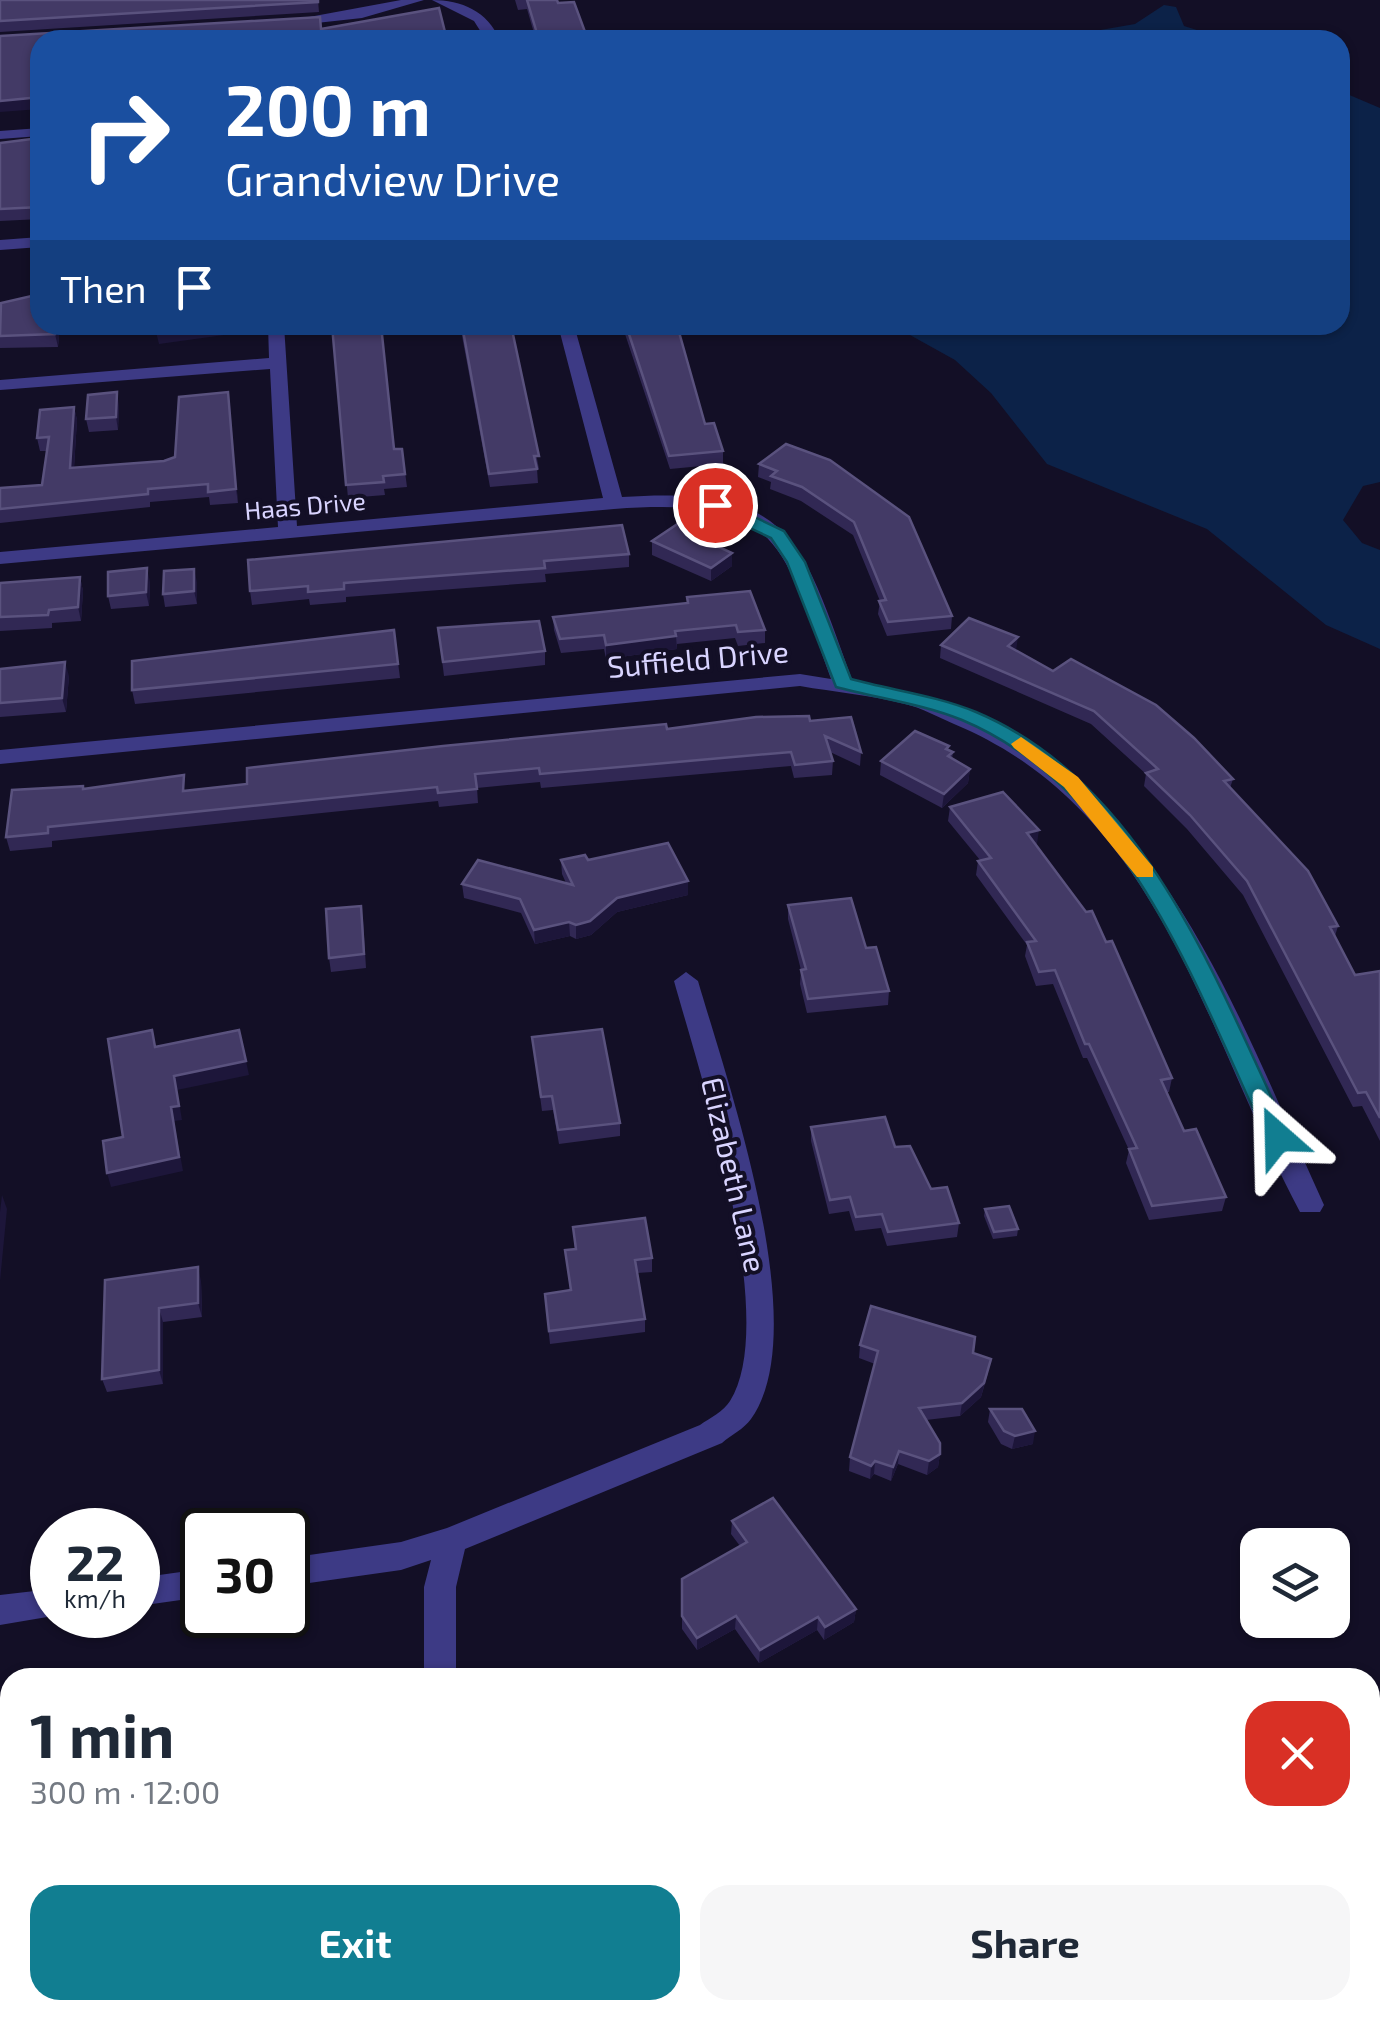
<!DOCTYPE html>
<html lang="en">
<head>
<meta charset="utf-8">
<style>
  body { margin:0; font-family:"Exo 2",sans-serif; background:#f6f6f7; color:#1f2937; height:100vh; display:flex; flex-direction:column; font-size:38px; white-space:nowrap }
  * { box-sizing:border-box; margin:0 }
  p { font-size:32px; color:#747a83 }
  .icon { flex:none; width:55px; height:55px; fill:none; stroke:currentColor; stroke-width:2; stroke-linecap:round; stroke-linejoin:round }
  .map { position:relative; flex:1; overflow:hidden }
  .side { position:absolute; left:0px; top:1668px; width:1380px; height:352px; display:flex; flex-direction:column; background:#fff; border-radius:30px 30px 0 0; box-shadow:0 2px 8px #0004 }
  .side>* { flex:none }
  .banner { position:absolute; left:30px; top:30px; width:1320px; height:305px; border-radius:30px; box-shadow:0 2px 8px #0004; background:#1a4fa0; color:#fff; overflow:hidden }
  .controls { position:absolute; left:1240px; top:1528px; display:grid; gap:20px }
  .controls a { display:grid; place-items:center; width:110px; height:110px; border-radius:20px; background:#fff; box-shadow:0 2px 8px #0004; font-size:50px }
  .speed { position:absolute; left:30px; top:1508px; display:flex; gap:20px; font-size:50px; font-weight:700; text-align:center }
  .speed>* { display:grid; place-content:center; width:130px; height:130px; border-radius:50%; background:#fff; box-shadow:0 2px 8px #0004; line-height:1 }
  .speed small { font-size:25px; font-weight:400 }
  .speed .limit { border:5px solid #111; border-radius:15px; background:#fff; color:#111 }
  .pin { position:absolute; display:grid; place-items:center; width:85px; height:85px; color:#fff; margin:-42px; border:5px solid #fff; border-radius:50%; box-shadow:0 2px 10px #0007 }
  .me { position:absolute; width:110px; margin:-55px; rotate:335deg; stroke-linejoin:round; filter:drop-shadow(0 0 8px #0008) }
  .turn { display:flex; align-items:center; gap:35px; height:210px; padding:0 30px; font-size:45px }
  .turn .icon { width:130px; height:130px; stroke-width:2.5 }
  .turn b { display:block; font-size:70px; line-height:85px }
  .then { display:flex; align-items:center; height:95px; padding:0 30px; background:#0003; gap:20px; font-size:38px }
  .round { display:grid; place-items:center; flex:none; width:105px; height:105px; border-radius:30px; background:#f6f6f7 }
  .overview { display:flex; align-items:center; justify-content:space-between; height:170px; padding:0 30px }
  h1 { font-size:60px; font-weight:700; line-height:75px }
  .action { display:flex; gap:20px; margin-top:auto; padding:20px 30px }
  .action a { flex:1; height:115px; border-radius:30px; background:#117e91; color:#fff; font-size:40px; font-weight:700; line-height:115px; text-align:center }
  .action a+a { background:#f6f6f7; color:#1f2937 }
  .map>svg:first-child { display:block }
  .water { fill:#0c2248 }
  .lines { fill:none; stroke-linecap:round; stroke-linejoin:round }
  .minor { fill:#3d3a85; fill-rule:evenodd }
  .wall { fill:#312854 }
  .shaded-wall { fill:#1d163a }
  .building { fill:#433a66; stroke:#5a527e; stroke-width:2.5 }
  .route { fill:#117e91; stroke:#0b525e; stroke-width:2.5 }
  .slow { fill:#f59e0b }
  .labels { text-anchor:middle; stroke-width:8; stroke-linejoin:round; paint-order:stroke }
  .far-street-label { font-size:25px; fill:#d9d4ff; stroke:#130f26 }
  .street-label { font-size:30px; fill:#d9d4ff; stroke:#130f26 }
</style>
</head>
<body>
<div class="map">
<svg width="1380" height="2019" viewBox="0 0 1380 2019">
  <rect width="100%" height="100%" fill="#130f26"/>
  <g class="water">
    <polygon points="1164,5 1176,7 1184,26 1229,40 1043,40 1135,24"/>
    <polygon points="1340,91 1380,108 1380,482 1363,486 1343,520 1362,543 1380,550 1380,649 1326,625 1207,529 1047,464 991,393 955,360 892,325 1340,325"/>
  </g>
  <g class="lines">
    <g class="minor">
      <polygon points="401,0 424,0 362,18 289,26 282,22"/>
      <path d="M432,0C462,0 487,11 500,40H486L474,21Z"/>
      <polygon points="40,128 40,136 0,139 0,131"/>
      <polygon points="40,237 40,247 0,250 0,240"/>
      <path d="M268,325H284L297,526L603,498L558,325H574L622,497C794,485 801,540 853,682C907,691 965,704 1011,732C1178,836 1246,1035 1324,1205L1320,1212H1300C1205,1034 1161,810 954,724C938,717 922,708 905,704C871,695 834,692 800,686L0,764V750L800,674L831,679C781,539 780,497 614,509L0,564V552L278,527L270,369L0,390V380L269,358Z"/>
      <path d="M686,972L698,981C727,1081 815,1329 751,1419C744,1429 731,1435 722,1443L465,1549L456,1587V1678H424V1587L431,1560L401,1570L288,1586V1558L401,1542L447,1528L700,1425C710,1418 724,1411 730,1401C781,1320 699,1071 674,981Z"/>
      <polygon points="202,1569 202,1597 138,1606 138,1578"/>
      <polygon points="52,1589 52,1615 59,1615 0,1625 0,1595"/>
      <polygon points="448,2010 484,2010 485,2019 449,2019"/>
    </g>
  </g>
  <g class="wall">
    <polygon points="0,0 318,0 319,12 0,32"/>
    <polygon points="515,0 557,0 588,40 536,40 527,9 518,10"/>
    <polygon points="40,138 40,219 0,221 0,143"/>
    <polygon points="0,308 60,325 58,347 0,348"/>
    <polygon points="332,325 394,449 402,449 407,487 384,489 385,495 348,498"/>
    <polygon points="460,325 511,325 539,469 537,469 538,483 490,487"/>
    <polygon points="622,325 677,325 705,424 723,451 723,464 670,469"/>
    <polygon points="228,392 238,503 210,505 209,497 150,502 150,507 0,523 0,488 42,485 47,451 40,451 37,438 74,407 77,420 74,468 164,461 175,457"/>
    <polygon points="119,405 118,430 89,432 86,419"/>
    <polygon points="786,444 952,616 951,629 887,636 878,614 880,601 853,535 801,501 770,489 771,482 758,477 759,464"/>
    <polygon points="713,539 713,544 732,553 732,566 711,581 652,555 652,541"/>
    <polygon points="629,554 629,567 545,574 546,582 346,597 346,602 310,605 309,599 252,605 250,591 248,560"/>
    <polygon points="80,577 83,591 81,621 52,623 52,628 0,631 0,583"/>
    <polygon points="150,582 149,606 111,609 108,596"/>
    <polygon points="197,582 197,604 165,607 163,594"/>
    <polygon points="687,597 765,630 765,643 738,646 735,638 677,644 677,649 606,659 604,649 561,653 554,630 553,617 687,603"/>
    <polygon points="438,628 545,651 545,665 444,676"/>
    <polygon points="394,630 400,678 135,704 132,690"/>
    <polygon points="941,645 1016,651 1233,779 1230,788 1338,926 1335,936 1355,975 1380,971 1380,1141 1362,1106 1353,1107 1243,895 1187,829 1144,786 1146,774 1091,724 940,658"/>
    <polygon points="0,669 69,676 66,712 0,717"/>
    <polygon points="810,721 861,752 860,766 830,752 833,761 832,775 794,778 791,766 541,788 540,782 477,788 478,803 439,807 438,801 52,841 52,847 10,851 6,837 84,789 186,790 247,784 667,729"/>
    <polygon points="949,746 948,750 953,752 952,759 970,769 968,783 942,808 880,775 881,761"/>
    <polygon points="950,807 1037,844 1035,844 1106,942 1172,1078 1169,1092 1167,1092 1184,1131 1226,1197 1222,1211 1149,1220 1126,1163 1129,1150 1087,1058 1083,1058 1053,984 1036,986 1025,956 1027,945 976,875 978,861 980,860 948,821"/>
    <polygon points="561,860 588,860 688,895 617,912 591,935 576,939 570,936 535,944 521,913 464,898 462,884 566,883 562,874"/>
    <polygon points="788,905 866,948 889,991 888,1005 807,1013 800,984 801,970 788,919"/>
    <polygon points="363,920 366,968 331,972 329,958"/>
    <polygon points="532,1037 620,1123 620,1136 559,1144 553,1110 542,1111"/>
    <polygon points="811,1127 895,1147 959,1223 957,1237 887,1246 881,1228 855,1231 849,1211 829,1214 811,1141"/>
    <polygon points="985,1209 1018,1229 1017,1236 993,1239 984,1216"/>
    <polygon points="573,1227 652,1258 652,1272 637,1273 645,1319 645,1332 550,1344 546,1307 570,1290 565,1250 575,1249"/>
    <polygon points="105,1280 201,1281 202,1317 163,1322 163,1384 107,1392 102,1379"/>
    <polygon points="860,1345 973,1353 988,1373 981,1397 960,1416 926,1420 940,1454 938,1467 927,1475 898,1464 891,1481 874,1474 870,1479 849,1471 850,1457 875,1364 859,1358"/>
    <polygon points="990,1409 1033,1444 1012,1449 1001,1444 988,1422"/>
    <polygon points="732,1521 856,1609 854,1622 824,1640 817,1630 759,1663 735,1629 697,1650 682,1629 682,1579 740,1546 731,1534"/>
  </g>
  <g class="shaded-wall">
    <polygon points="40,97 40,109 0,112 0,101"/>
    <polygon points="56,325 60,325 58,347 55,334"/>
    <polygon points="205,325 224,325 224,335 159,344 156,332"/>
    <polygon points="117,392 119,405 118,430 116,417"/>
    <polygon points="228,392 230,405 238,503 236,489"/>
    <polygon points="74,407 77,420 73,482 70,468"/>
    <polygon points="732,553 732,566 711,581 711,568"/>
    <polygon points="147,568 150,582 149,606 146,592"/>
    <polygon points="194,569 197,582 197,604 194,591"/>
    <polygon points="80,577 83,591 81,621 78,607"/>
    <polygon points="676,636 677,649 606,659 606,645"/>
    <polygon points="1018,637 1016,651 1008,646"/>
    <polygon points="65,662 69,676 66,712 62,698"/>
    <polygon points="970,769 968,783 942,808 944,794"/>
    <polygon points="1039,830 1037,844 1025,847 1027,833"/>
    <polygon points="688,881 688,895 617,912 591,935 576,939 576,925 617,898"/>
    <polygon points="569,922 570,936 535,944 534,930"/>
    <polygon points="246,1061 249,1075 177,1090 182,1120 174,1121 183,1171 111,1187 107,1173 174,1076"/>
    <polygon points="2,1195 7,1209 0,1281 0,1212"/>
    <polygon points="198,1267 201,1281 202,1317 198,1303"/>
    <polygon points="159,1308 163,1322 163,1384 159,1370"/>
    <polygon points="991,1359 981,1397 960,1416 962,1403"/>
    <polygon points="1035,1431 1033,1444 1012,1449 1015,1436"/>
    <polygon points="899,1451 898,1464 891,1481 893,1467"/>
    <polygon points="940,1454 938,1467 927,1475 929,1461"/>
    <polygon points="875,1461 874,1474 870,1479 871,1466"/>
    <polygon points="856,1609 854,1622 824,1640 825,1627"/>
    <polygon points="736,1616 735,1629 697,1650 697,1638"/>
    <polygon points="818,1617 817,1630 759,1663 760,1650"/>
  </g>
  <g class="building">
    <polygon points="0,0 318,0 318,2 0,21"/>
    <polygon points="527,0 557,0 558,3 574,2 588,40 539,40"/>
    <polygon points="439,8 447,40 40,40 40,97 0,101 0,36 320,17 321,29"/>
    <polygon points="40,138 40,207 0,209 0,143"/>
    <polygon points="40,294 40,325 56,325 55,334 0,336 1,303"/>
    <polygon points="157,325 205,325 156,332"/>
    <polygon points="332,325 381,325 394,449 402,449 405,474 383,476 384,482 346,485"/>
    <polygon points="462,325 511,325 539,456 534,456 537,469 489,474"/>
    <polygon points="626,325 677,325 705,424 714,423 723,451 669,456"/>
    <polygon points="117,392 116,417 86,419 88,395"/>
    <polygon points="228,392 236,489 208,492 208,484 148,489 148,494 0,509 0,488 42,485 49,437 37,438 40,410 74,407 70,468 164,461 175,457 179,397"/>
    <polygon points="786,444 830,460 909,517 952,616 888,622 879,601 886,600 854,522 802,487 771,476 777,471 759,464"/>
    <polygon points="679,523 713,539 708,542 732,553 711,568 652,541"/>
    <polygon points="622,525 629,554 544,561 545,568 344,583 344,589 308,592 308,586 250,591 248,560"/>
    <polygon points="147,568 146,592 108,596 108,572"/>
    <polygon points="194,569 194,591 163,594 164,571"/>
    <polygon points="80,577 78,607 49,610 48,615 0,617 0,583"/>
    <polygon points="750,591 765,630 738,632 736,625 675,631 676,636 606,645 604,635 560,639 553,617 688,603 687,597"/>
    <polygon points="969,618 1018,637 1008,646 1053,671 1071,659 1156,705 1194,738 1233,779 1224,781 1308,871 1338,926 1330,927 1355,975 1380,971 1380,1118 1366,1092 1358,1093 1247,881 1190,815 1146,773 1158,769 1094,711 941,645"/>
    <polygon points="539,621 545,651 443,662 438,628"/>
    <polygon points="394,630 398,664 132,690 132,661"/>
    <polygon points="65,662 62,698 0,703 0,669"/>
    <polygon points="809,716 810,721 851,717 861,752 825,736 833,761 795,765 791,752 540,774 539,768 475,774 477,789 438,793 437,787 48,827 48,833 6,837 12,790 83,786 83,789 184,775 183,791 247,784 247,768 443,746 666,724 667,729 756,717"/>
    <polygon points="915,731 949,746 946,749 953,752 948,756 970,769 944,794 881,761"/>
    <polygon points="1003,792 1039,830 1027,833 1086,912 1092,911 1106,942 1112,941 1172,1078 1161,1080 1184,1131 1196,1129 1226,1197 1152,1206 1129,1149 1137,1148 1089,1044 1085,1044 1055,970 1039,972 1027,942 1036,941 978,861 991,858 950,807"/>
    <polygon points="668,843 688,881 617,898 590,921 576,925 569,922 534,930 520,899 462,884 478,860 573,885 561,860 585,855 588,860"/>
    <polygon points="851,898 866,948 876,947 889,991 808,999 801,970 806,969 788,905"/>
    <polygon points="361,906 364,954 329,958 326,909"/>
    <polygon points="602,1029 620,1123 558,1130 552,1096 541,1097 532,1037"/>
    <polygon points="152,1030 155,1047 239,1030 246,1061 174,1076 179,1106 171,1107 179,1157 107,1173 103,1141 123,1137 108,1039"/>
    <polygon points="885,1117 895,1147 910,1146 931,1189 947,1187 959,1223 888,1232 882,1214 856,1217 850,1197 830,1200 811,1127"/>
    <polygon points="1009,1206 1018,1229 994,1232 985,1209"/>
    <polygon points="645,1218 652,1258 635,1260 645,1319 549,1331 545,1294 571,1290 565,1250 576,1249 573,1227"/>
    <polygon points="198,1267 198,1303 159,1308 159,1370 102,1379 105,1280"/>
    <polygon points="871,1306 975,1337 973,1353 991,1359 984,1383 962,1403 919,1408 940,1443 940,1454 929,1461 899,1451 893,1467 875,1461 871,1466 850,1457 878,1351 860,1345"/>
    <polygon points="990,1409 1022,1409 1035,1431 1015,1436 1004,1431"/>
    <polygon points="773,1498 856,1609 825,1627 818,1617 760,1650 736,1616 697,1638 682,1616 682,1579 747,1542 732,1521"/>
    <rect x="216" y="2010" width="52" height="9"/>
  </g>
  <path class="route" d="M709,501H721L784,531L805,562L851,679C891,690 938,696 976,712C1145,783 1217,983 1290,1137L1287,1143H1270L1266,1137C1196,987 1127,789 962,720C923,704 877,698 836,687L787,562L771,538L709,509Z"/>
  <polygon class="slow" points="1021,737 1078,777 1153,867 1153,877 1137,877 1064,787 1014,748 1011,744"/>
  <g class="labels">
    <g class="far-street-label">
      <text transform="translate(305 506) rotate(-5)" y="9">Haas Drive</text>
    </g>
    <g class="street-label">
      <text transform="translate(698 660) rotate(-5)" y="10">Suffield Drive</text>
      <text transform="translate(733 1175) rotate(77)" y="10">Elizabeth Lane</text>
    </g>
  </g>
</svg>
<div class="controls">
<a><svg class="icon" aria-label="layers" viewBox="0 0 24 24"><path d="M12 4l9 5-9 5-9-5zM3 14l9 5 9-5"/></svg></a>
</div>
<div class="speed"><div>22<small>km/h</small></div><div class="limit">30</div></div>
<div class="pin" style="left:715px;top:505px;background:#d93025"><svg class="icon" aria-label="arrive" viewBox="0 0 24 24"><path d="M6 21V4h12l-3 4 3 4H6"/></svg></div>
<svg class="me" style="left:1278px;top:1137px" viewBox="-20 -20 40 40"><path d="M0-17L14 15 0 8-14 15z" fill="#117e91" stroke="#fff" stroke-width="4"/></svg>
<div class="banner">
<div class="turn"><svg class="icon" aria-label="right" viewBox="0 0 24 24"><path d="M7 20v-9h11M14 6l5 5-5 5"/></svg><div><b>200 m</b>Grandview Drive</div></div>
<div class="then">Then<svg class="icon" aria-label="arrive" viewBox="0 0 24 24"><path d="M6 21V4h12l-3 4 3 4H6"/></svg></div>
</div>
<section class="side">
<div class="overview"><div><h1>1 min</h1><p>300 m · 12:00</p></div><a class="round" style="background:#d93025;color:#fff"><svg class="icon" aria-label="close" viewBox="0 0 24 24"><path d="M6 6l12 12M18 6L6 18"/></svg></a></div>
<div class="action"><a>Exit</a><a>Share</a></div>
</section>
</div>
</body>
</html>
